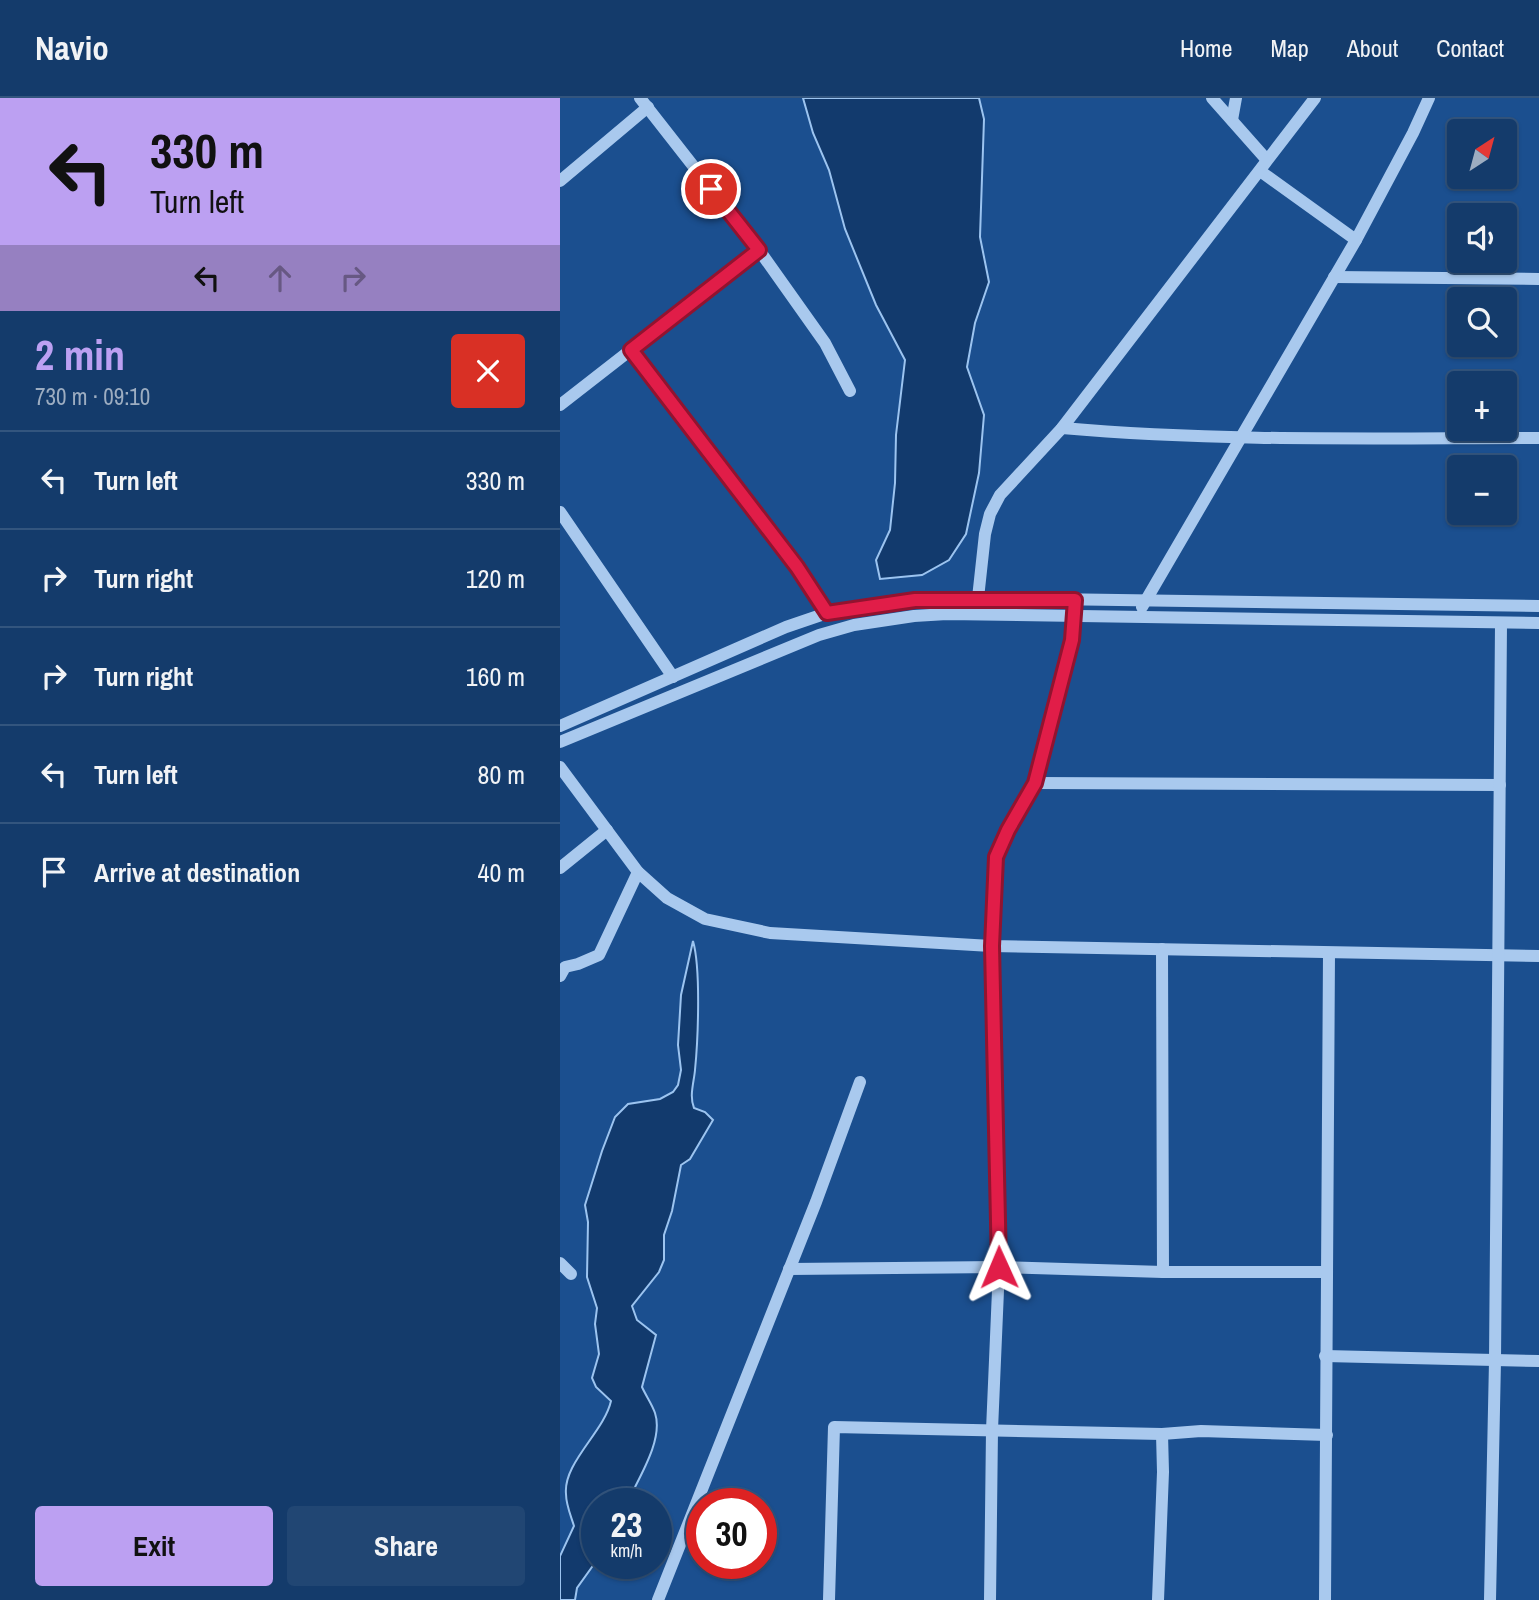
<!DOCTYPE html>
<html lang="en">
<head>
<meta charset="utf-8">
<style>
  body { margin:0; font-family:"Archivo Narrow",sans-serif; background:#214673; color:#f1f3f6; height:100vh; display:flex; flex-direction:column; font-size:26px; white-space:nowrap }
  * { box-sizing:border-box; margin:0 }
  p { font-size:23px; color:#9dadc1 }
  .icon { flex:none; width:38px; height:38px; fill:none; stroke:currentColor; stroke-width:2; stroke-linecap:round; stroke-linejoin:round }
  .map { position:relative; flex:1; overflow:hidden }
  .details { display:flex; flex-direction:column; background:#143b6b; width:560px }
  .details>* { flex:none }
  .top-card { background:#bca0f2; color:#111; overflow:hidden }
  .needle { width:46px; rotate:36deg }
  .tools { position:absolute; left:887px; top:21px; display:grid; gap:14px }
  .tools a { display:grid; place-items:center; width:70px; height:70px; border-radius:7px; background:#143b6b; box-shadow:0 2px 5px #0004,0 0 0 2px #33557e; font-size:35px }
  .speed { position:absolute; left:21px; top:1390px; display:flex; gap:14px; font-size:35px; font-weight:700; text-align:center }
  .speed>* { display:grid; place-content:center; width:91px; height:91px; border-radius:50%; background:#143b6b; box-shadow:0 2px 5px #0004,0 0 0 2px #33557e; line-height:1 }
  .speed small { font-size:18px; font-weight:400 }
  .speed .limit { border:10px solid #d22; background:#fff; color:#111 }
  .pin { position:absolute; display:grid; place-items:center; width:60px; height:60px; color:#fff; margin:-30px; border:4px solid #fff; border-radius:50%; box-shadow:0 2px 7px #0007 }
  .me { position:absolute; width:77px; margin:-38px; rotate:359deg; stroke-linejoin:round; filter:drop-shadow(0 0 5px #0008) }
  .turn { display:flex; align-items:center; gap:24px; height:147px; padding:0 35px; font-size:32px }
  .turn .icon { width:91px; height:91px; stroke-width:2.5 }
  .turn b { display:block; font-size:49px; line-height:60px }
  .lanes { display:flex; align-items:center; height:66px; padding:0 35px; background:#0003; justify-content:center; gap:35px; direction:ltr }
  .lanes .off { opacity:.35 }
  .round { display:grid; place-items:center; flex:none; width:74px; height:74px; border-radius:7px; background:#214673 }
  .summary { display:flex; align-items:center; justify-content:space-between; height:119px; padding:0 35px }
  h1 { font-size:42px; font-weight:800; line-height:52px; color:#bca0f2 }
  .action { display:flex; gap:14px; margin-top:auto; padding:14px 35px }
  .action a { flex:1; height:80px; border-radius:7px; background:#bca0f2; color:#111; font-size:28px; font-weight:800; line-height:80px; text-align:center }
  .action a+a { background:#214673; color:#f1f3f6 }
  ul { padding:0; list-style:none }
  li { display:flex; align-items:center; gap:21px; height:98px; padding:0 35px; border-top:2px solid #33557e }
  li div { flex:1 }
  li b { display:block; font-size:26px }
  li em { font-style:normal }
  header { display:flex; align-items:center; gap:42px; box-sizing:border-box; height:98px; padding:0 35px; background:#143b6b; border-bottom:2px solid #33557e }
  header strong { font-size:33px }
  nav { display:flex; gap:38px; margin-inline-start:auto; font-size:24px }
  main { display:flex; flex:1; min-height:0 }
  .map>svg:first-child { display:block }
  .water { fill:#123a6d; stroke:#9cc4f0; stroke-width:2 }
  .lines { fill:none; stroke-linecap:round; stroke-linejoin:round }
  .minor { stroke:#a9c9ee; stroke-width:12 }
  .route-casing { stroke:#92132f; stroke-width:18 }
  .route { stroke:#e11d48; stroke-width:12 }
</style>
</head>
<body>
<header>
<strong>Navio</strong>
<nav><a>Home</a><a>Map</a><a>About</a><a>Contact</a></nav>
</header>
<main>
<section class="details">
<div class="top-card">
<div class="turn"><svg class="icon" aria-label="left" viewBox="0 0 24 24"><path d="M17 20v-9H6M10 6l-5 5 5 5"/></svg><div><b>330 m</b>Turn left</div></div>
<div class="lanes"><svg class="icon" aria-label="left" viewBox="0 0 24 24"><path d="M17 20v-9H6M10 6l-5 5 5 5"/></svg><svg class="icon off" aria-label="ahead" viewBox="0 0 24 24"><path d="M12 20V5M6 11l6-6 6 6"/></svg><svg class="icon off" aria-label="right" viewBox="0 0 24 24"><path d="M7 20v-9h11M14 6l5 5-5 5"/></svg></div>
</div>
<div class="summary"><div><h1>2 min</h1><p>730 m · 09:10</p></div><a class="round" style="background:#d93025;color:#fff"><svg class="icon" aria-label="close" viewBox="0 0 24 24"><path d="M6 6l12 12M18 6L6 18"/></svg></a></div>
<ul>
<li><svg class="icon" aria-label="left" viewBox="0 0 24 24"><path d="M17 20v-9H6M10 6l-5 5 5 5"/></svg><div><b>Turn left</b></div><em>330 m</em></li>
<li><svg class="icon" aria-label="right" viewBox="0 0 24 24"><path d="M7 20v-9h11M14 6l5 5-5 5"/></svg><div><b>Turn right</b></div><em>120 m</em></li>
<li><svg class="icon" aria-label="right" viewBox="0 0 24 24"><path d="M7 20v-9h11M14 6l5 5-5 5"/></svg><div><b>Turn right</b></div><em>160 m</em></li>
<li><svg class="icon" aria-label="left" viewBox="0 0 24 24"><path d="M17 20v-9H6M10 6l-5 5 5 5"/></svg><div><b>Turn left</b></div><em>80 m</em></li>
<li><svg class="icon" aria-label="arrive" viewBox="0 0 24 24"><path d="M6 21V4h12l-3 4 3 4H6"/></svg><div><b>Arrive at destination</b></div><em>40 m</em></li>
</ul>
<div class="action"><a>Exit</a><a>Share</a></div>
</section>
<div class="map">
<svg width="979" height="1502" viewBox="0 0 979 1502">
  <rect width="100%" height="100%" fill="#1b4f8f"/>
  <g class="water">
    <polygon points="243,0 419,0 424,21 420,139 429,184 415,225 407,269 424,317 419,375 406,436 389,462 362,477 320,481 316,462 330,432 335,385 336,337 345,262 316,207 285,131 269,72 253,35"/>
    <path d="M133,843C141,871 138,942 135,972C134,984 129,998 134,1010L145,1014L153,1022L130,1061L121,1067L112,1113L104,1137V1162L99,1174L72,1208L77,1222L96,1237L82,1289C86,1298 92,1306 95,1315C104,1342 78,1381 67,1405H37V1462L17,1490L15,1502H0V1458L14,1428C11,1418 6,1407 6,1396C3,1365 44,1334 51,1303L36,1289L32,1280L39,1256L35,1226L37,1210L27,1179L28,1124L25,1107L42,1053L55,1019L68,1006L100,1001L113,994L118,987L121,972L118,947L121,897Z"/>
  </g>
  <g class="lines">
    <g class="minor">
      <polyline points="80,0 199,152 265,245 290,293"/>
      <polyline points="652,0 706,61"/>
      <polyline points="672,22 676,0"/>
      <polyline points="700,73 796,142"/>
      <polyline points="0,83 88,9"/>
      <polyline points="774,179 979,181"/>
      <polyline points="71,252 238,469 267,515"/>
      <polyline points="0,307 199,152"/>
      <path d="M502,330C661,344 820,340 979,340"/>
      <polyline points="0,414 113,579"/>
      <polyline points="418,500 425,436 430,416 440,397 502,330 755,0"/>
      <polyline points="582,509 796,142 853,35 869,0"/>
      <polyline points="0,628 226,529 267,515 320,506 418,500 979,508"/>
      <polyline points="0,644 259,537 294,527 354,518 387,516 979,525"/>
      <polyline points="0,669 78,774 107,800 145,821 210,835 431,848 979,858"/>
      <polyline points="476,685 940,687"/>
      <polyline points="0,770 47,732"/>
      <polyline points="602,851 603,1174"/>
      <polyline points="0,878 5,869 18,866 39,857 78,774"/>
      <polyline points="0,1165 11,1176"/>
      <polyline points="229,1171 439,1169 603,1174 767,1174"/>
      <polyline points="765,1258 979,1263"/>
      <polyline points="98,1502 256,1104 300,984"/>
      <polyline points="269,1502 274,1329 602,1336 641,1333 767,1337"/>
      <polyline points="430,1502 432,1332 439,1169 431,848 436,759 448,732 476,685 512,542 515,502"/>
      <polyline points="598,1502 603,1374 602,1336"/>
      <polyline points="765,1502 769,855"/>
      <polyline points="930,1502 935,1263 941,526"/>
    </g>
  </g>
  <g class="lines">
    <g class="route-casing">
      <polyline id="route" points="151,91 199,152 71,252 237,469 267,515 355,502 515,502 512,542 475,685 448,732 436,759 432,848 439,1169"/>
    </g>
    <use href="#route" class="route"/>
  </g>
</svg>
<div class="tools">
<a><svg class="needle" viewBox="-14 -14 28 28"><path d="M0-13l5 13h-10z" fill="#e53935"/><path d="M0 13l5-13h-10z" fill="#9dadc1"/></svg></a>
<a><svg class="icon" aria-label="sound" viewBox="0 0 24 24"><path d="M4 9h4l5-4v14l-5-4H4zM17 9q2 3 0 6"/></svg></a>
<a><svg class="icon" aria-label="search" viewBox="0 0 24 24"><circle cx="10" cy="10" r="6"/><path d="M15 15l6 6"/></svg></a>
<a>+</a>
<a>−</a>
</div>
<div class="speed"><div>23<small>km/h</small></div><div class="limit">30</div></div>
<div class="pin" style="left:151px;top:91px;background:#d93025"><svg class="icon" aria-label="arrive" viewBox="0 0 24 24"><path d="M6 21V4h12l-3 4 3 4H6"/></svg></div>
<svg class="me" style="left:439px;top:1169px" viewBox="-20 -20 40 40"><path d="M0-17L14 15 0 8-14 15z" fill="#e11d48" stroke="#fff" stroke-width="4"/></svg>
</div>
</main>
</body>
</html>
